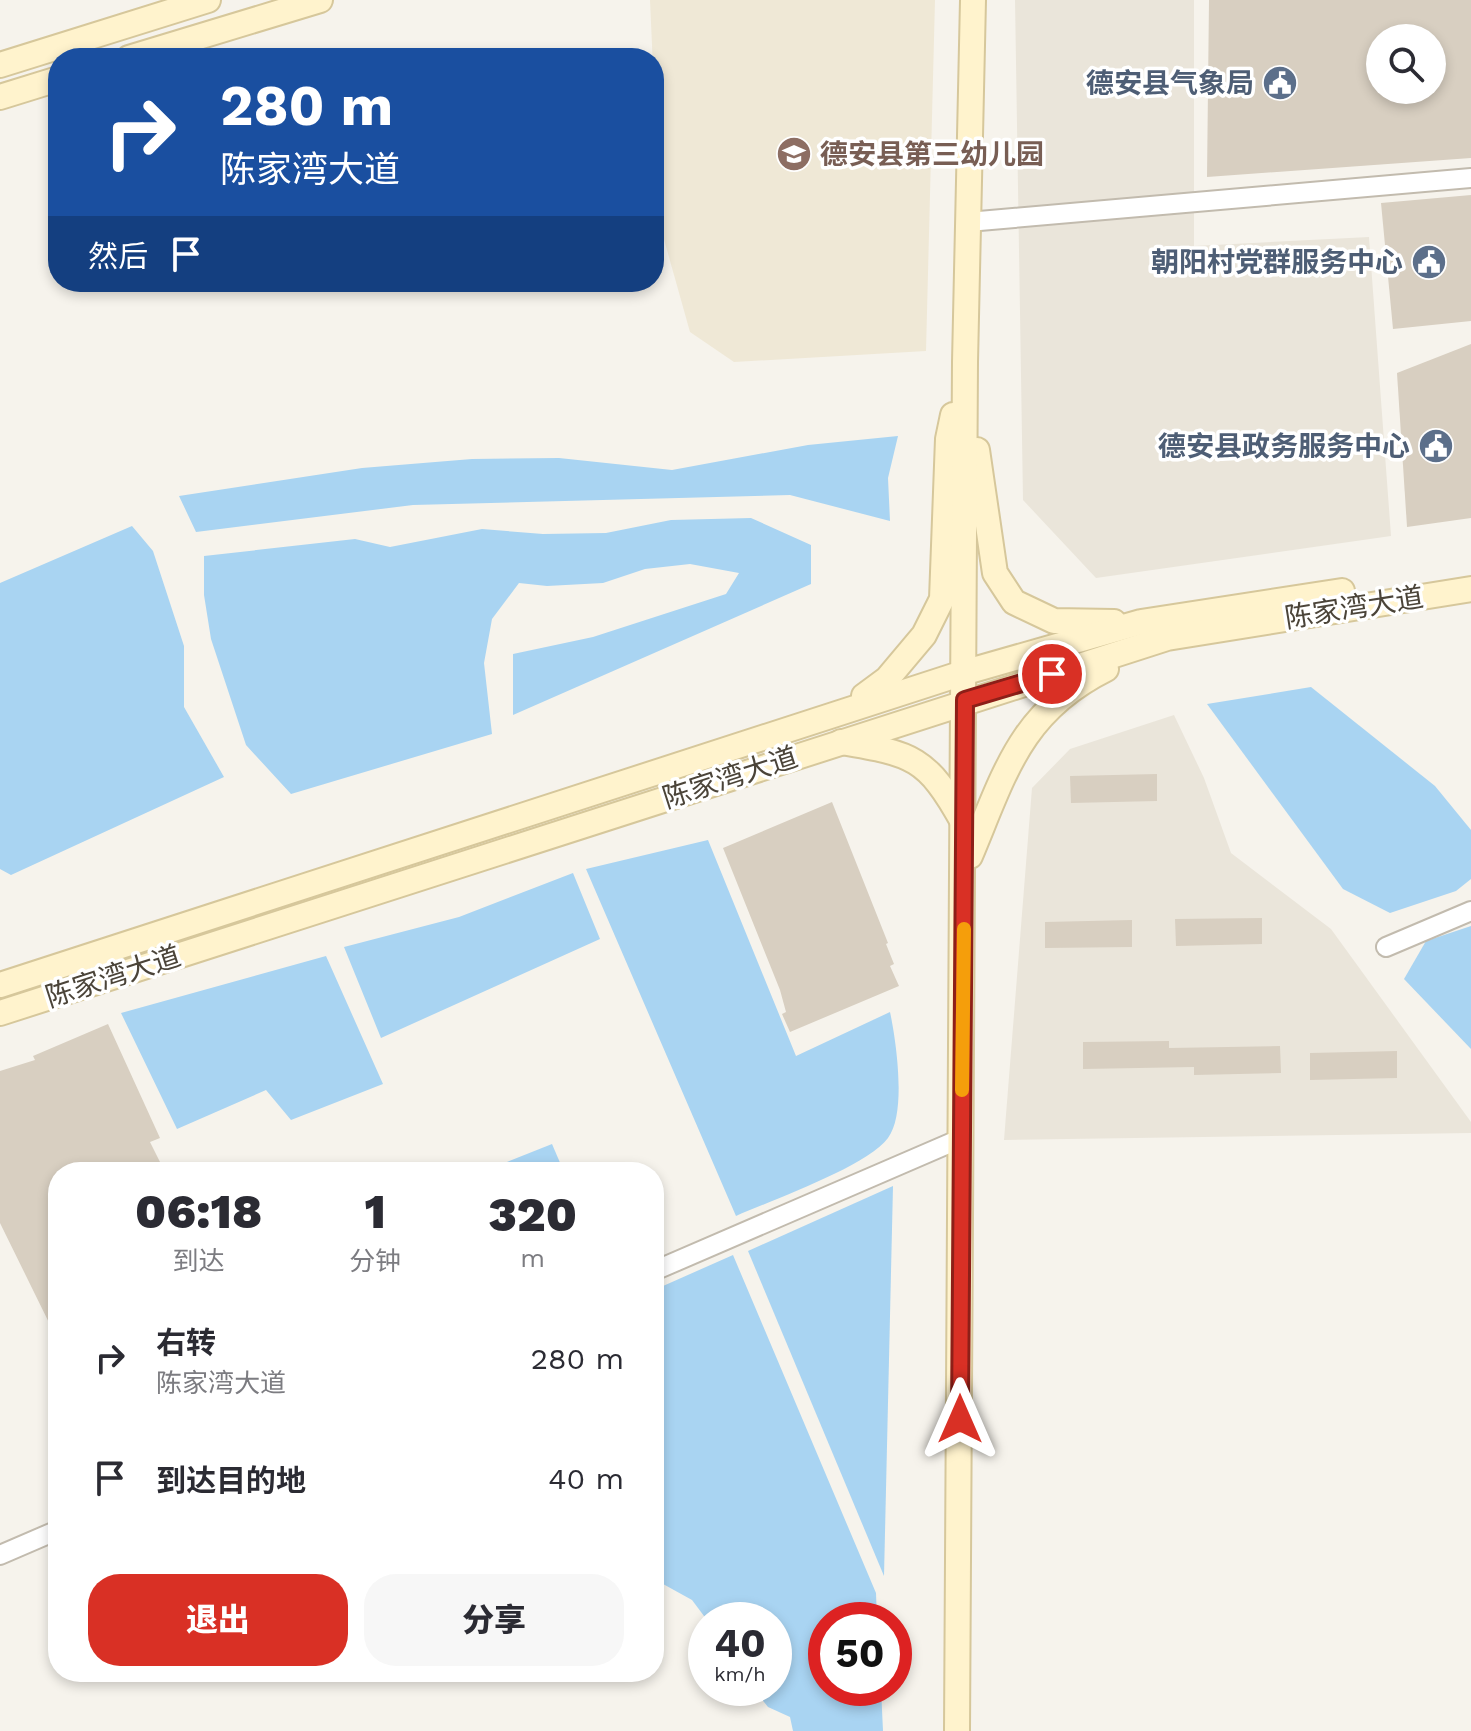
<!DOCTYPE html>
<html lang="zh">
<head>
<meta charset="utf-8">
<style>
  body { margin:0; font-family:"Work Sans","Noto Sans SC",sans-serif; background:#f7f7f7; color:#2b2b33; height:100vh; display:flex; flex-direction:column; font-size:30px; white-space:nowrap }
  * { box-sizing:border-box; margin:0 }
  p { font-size:26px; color:#7c7c81 }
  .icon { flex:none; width:44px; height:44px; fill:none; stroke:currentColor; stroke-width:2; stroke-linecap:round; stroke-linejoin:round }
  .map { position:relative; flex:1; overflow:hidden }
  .sheet { position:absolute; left:48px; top:1162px; width:616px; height:520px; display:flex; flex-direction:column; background:#fff; border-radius:32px; box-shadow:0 4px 12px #0003 }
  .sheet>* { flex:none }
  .guide { position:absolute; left:48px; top:48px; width:616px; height:244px; border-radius:32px; box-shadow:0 4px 12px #0003; background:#1a4fa0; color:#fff; overflow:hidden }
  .tools { position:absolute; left:1366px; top:24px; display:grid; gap:16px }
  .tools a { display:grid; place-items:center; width:80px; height:80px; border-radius:50%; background:#fff; box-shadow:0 4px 12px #0003; font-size:40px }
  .speed { position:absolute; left:688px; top:1602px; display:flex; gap:16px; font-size:40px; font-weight:700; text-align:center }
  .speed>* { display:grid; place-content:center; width:104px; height:104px; border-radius:50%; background:#fff; box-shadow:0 4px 12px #0003; line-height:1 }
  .speed small { font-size:20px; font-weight:400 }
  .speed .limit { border:12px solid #d22; background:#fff; color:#111 }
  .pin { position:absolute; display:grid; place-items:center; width:68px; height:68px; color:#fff; margin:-34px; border:4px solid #fff; border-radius:50%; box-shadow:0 2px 8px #0007 }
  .me { position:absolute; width:88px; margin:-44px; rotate:0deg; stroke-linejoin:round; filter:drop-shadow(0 0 6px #0008) }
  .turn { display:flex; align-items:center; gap:28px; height:168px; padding:0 40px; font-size:36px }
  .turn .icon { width:104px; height:104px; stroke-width:2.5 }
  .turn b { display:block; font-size:56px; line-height:68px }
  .then { display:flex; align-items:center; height:76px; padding:0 40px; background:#0003; gap:16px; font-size:30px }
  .eta { display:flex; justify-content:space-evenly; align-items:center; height:136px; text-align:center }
  .eta b { font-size:48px; font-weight:800; line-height:56px }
  .cta { display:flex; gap:16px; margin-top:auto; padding:16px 40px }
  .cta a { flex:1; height:92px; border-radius:32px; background:#d93025; color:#fff; font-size:32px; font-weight:800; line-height:92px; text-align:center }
  .cta a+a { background:#f7f7f7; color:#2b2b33 }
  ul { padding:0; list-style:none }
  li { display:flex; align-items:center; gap:24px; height:120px; padding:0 40px }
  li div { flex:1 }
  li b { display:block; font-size:30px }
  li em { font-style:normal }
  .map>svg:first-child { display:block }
  .residential { fill:#eae5da }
  .education { fill:#efe8d6 }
  .water { fill:#a9d4f2 }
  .building { fill:#d8cfc1; fill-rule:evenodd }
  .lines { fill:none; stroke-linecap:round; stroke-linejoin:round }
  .street-casing { stroke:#c2bbae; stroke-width:22 }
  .secondary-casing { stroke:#d6c79b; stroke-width:28 }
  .street { stroke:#fff; stroke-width:18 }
  .secondary { stroke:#fff3cd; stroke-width:24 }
  .route-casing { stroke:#8d1f18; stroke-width:20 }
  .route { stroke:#d93025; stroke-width:14 }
  .slow { stroke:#f59e0b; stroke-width:14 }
  .labels { text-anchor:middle; stroke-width:7; stroke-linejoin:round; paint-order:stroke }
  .service-label { font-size:28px; font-weight:bold; fill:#4e5e75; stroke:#fff; text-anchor:end }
  .education-label { font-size:28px; font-weight:bold; fill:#785e54; stroke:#fff; text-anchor:start }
  .street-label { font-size:28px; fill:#4b4439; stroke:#fff }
</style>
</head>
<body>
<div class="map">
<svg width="1471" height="1731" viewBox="0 0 1471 1731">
  <rect width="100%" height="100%" fill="#f6f3ec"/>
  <g class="residential">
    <polygon points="1015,0 1194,0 1194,246 1369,237 1391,536 1096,578 1023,500"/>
    <polygon points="1174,715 1204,778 1231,853 1331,929 1471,1122 1471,1133 1004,1140 1032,788 1070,749"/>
  </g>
  <polygon class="education" points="650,0 935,0 926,351 734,362 690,332 660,225"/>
  <g class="water">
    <polygon points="898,436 888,478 890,521 790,495 413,505 196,532 179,496 362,468 472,459 559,458 672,470 808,445"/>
    <polygon points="751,518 811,545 811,584 513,715 513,654 593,637 726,594 739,573 690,564 645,569 603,583 547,586 519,583 492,619 484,663 492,734 291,794 246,745 211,639 204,595 204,556 355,539 390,547 482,529 543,534 606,533 671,520"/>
    <polygon points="132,526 153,551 184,646 184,707 224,777 11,875 0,869 0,583"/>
    <polygon points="1311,687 1435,786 1471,830 1471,879 1456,891 1390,913 1343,889 1207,704"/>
    <path d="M708,840L796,1056L890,1012C896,1040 907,1113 888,1138C866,1167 772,1200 736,1216L586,869Z"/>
    <polygon points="573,873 600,939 381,1038 344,947 459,917"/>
    <polygon points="1471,926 1471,1049 1404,979 1426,941"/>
    <polygon points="326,956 383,1084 291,1120 266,1090 177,1129 121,1013"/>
    <polygon points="552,1144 564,1172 482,1172"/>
    <polygon points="893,1186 884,1576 748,1251"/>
    <polygon points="733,1255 876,1593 877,1620 826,1620 826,1688 881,1688 883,1731 793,1731 790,1717 768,1707 753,1688 774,1688 774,1620 707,1620 692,1600 654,1579 654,1290"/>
  </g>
  <g class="building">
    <path d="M1209,0H1471V158L1207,177ZM1380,38H1432V90H1380Z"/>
    <polygon points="1471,195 1471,321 1393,329 1381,203"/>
    <polygon points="1471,344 1471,518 1407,527 1397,373"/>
    <polygon points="1157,774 1157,801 1071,803 1070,776"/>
    <polygon points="832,802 888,943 886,944 894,964 890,966 899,986 790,1032 782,1014 786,1012 780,990 723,848"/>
    <polygon points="1262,918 1262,944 1176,946 1175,919"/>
    <polygon points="1132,920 1132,947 1045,948 1045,922"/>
    <polygon points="108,1024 160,1138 150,1142 165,1172 58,1172 58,1341 0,1223 0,1071 35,1060 33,1056"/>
    <polygon points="1169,1041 1169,1048 1280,1046 1281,1073 1194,1075 1194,1067 1083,1069 1083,1042"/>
    <polygon points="1397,1051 1397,1078 1310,1080 1310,1053"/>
  </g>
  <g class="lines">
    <g class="street-casing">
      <g id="street">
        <polyline points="968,222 1471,178"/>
        <polyline points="1386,947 1471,911"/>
        <polyline points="654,1271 962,1138"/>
        <polyline points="0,1555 58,1530"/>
      </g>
    </g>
    <g class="secondary-casing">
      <g id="secondary">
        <polyline points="129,58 320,0"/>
        <polyline points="0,65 208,0"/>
        <polyline points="0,97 58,79"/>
        <polyline points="977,450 995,573 1014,602 1054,621 1114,622"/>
        <polyline points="864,696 887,679 924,635 942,599 948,439 953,415"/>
        <path d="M841,742C913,754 927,757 963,822"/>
        <path d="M970,856C1005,773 1020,712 1106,669"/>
        <polyline points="0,985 966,672 1141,622 1342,591"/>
        <polyline points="0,1013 1167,638 1471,589"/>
        <polyline points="957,1731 965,362 973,0"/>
      </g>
    </g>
    <use href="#street" class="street"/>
    <use href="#secondary" class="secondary"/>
  </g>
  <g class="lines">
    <g class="route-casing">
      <polyline id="route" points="960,1419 965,700 1052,674"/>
    </g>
    <use href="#route" class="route"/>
    <polyline class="slow" points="962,1090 964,929"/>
  </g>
  <defs>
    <g id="civic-disc" transform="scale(1.8)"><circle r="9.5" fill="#5c6f8a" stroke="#fff"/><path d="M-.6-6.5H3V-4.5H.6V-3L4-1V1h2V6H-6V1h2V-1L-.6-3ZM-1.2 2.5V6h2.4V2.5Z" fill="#fff"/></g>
    <g id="school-disc" transform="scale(1.8)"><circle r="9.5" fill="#8d6e63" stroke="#fff"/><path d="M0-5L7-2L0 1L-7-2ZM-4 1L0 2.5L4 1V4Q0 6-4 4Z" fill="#fff"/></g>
  </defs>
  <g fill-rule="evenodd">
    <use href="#civic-disc" x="1280" y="83"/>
    <use href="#school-disc" x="794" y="154"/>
    <use href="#civic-disc" x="1429" y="262"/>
    <use href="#civic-disc" x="1436" y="446"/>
  </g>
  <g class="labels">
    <g class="service-label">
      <text x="1254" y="93">德安县气象局</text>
      <text x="1403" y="272">朝阳村党群服务中心</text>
      <text x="1410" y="456">德安县政务服务中心</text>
    </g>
    <g class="education-label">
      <text x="820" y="164">德安县第三幼儿园</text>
    </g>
    <g class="street-label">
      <text transform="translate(1354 607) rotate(-9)" y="10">陈家湾大道</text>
      <text transform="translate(730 777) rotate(-18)" y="10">陈家湾大道</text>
      <text transform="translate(113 976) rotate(-18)" y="10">陈家湾大道</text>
    </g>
  </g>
</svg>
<div class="tools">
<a><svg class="icon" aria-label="search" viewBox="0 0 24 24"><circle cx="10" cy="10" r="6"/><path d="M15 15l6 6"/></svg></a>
</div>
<div class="speed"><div>40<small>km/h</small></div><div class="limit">50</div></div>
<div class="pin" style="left:1052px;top:674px;background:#d93025"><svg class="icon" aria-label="arrive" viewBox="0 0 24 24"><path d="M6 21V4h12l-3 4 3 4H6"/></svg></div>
<svg class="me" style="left:960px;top:1419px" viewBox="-20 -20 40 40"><path d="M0-17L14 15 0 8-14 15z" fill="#d93025" stroke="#fff" stroke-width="4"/></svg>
<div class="guide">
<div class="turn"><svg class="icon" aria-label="right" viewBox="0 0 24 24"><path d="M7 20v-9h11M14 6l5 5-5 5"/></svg><div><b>280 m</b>陈家湾大道</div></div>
<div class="then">然后<svg class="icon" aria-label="arrive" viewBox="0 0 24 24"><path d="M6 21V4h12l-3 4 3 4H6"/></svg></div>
</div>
<section class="sheet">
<div class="eta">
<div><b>06:18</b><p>到达</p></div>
<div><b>1</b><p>分钟</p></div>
<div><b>320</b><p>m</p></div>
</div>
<ul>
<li><svg class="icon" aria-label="right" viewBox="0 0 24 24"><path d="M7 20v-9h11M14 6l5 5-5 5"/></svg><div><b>右转</b><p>陈家湾大道</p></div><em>280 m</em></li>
<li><svg class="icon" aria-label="arrive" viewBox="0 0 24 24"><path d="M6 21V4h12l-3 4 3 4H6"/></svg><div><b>到达目的地</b></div><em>40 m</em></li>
</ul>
<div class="cta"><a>退出</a><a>分享</a></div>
</section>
</div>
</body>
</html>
